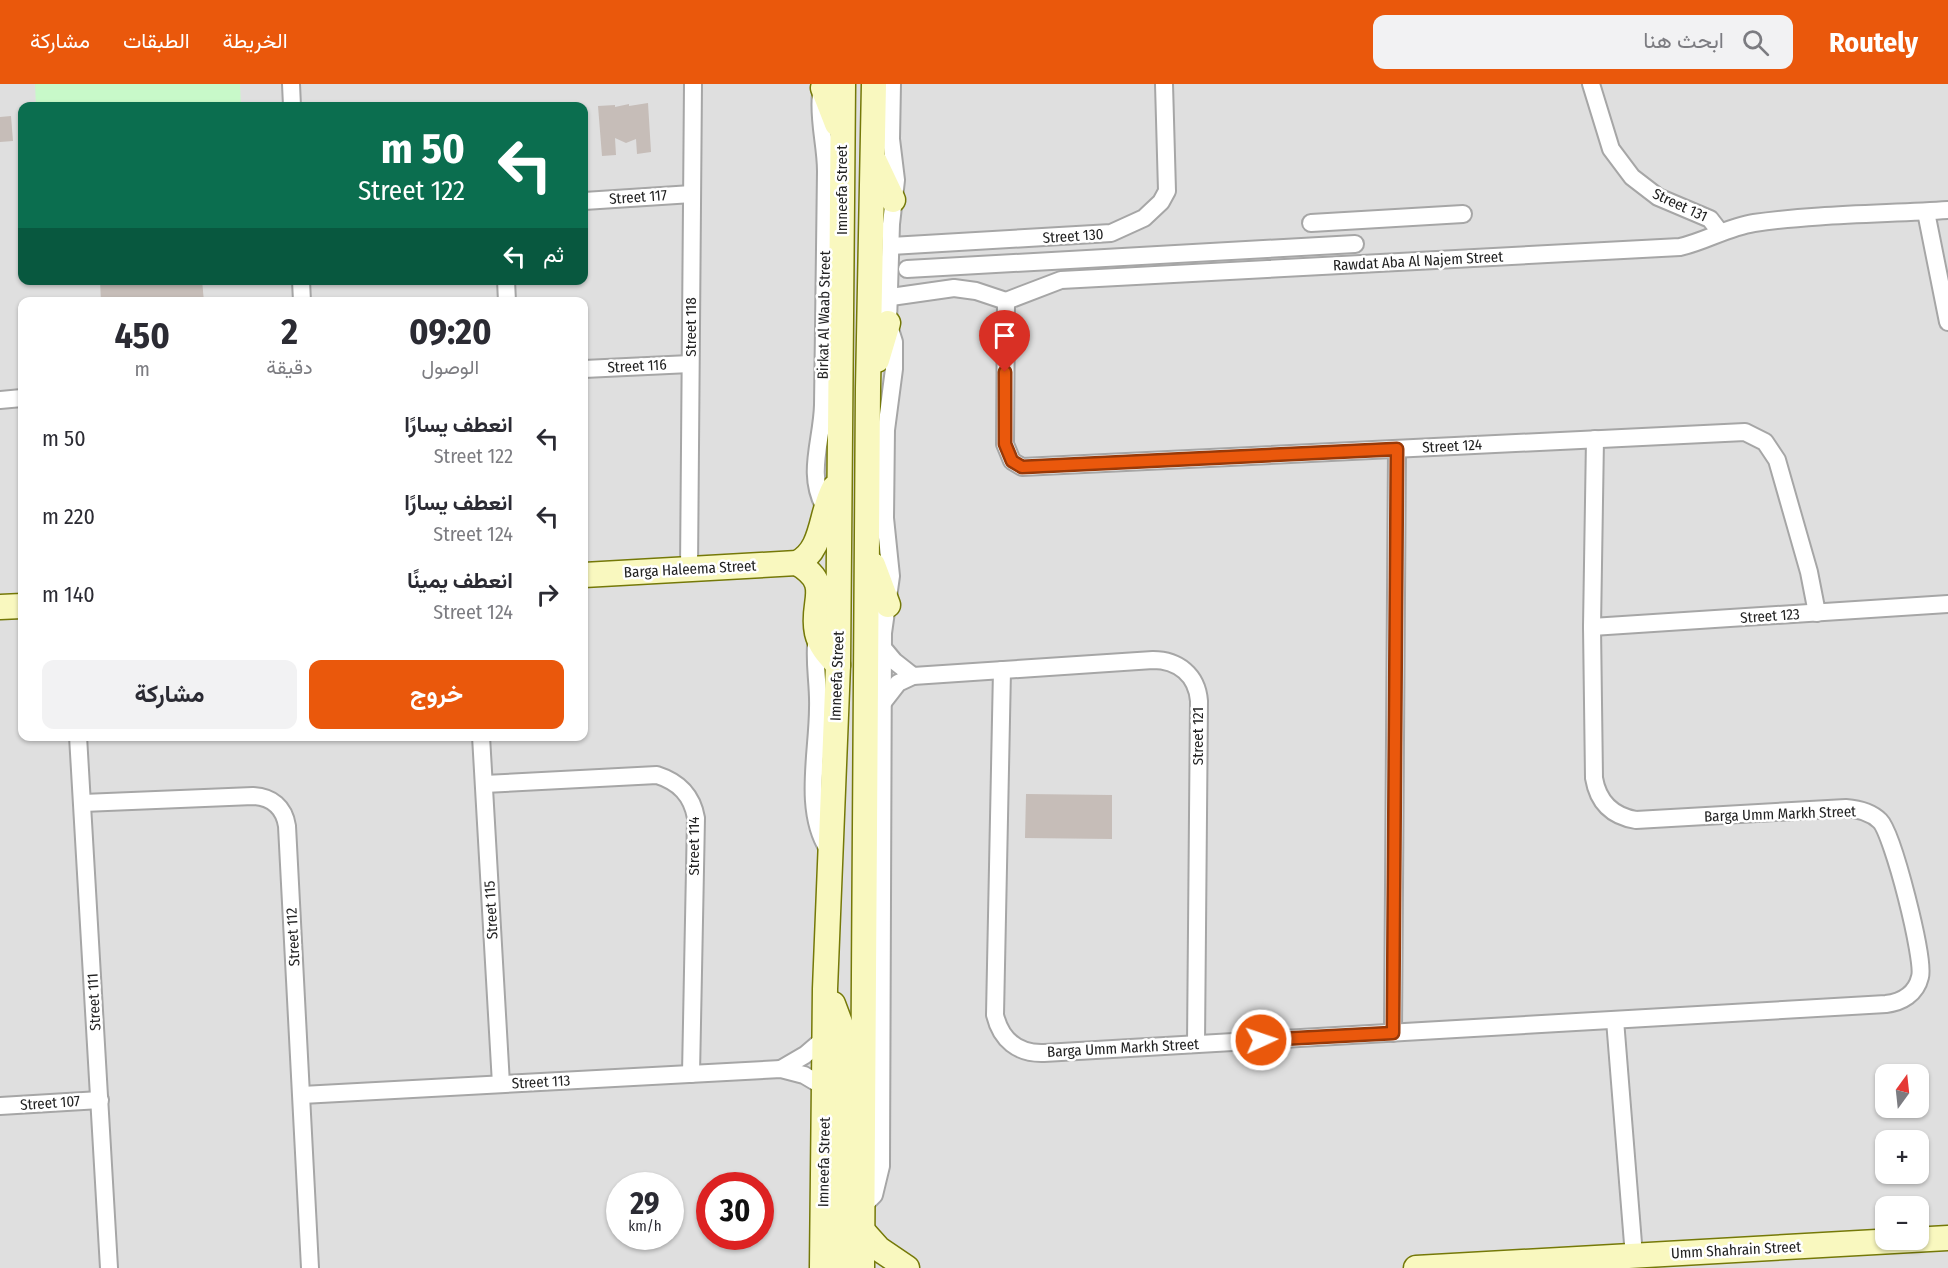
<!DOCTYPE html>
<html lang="ar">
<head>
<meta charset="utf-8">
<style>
  body { margin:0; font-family:"Fira Sans Condensed",Vazirmatn,sans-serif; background:#f2f2f3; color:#2b2b33; direction:rtl; height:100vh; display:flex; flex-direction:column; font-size:22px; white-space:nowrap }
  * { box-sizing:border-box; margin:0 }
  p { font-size:20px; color:#7c7c81 }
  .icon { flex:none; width:33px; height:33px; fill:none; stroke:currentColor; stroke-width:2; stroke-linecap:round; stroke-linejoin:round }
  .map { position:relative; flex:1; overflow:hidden; direction:ltr }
  .sheet { position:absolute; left:18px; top:213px; width:570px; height:444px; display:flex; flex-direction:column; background:#fff; border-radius:12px; box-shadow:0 2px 4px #0004; direction:rtl }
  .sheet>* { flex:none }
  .guide { position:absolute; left:18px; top:18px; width:570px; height:183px; border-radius:12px; box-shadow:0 2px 4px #0004; direction:rtl; background:#0b6e4f; color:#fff; overflow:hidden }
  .needle { width:39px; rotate:15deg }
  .controls { position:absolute; left:1875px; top:980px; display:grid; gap:12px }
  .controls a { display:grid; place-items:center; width:54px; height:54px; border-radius:12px; background:#fff; box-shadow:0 2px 4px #0004; font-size:30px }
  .speed { position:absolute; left:606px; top:1088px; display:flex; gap:12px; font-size:30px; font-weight:700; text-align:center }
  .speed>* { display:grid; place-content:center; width:78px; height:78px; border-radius:50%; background:#fff; box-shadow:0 2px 4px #0004; line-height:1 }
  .speed small { font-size:15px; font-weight:400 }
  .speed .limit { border:9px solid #d22; background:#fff; color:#111 }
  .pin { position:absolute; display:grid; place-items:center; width:51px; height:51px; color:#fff; margin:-62px -26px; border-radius:50% 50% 50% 0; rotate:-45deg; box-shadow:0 0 6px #0007 }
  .pin .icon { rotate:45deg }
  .me { position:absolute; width:66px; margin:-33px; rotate:87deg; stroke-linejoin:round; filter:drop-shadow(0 0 4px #0008) }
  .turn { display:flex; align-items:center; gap:21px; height:126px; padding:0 24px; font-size:27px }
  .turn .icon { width:78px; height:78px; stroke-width:2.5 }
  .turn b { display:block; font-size:42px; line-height:51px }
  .then { display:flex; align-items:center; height:57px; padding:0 24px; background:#0003; gap:12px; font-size:22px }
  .eta { display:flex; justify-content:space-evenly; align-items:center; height:102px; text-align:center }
  .eta b { font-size:36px; font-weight:700; line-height:42px }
  .action { display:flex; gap:12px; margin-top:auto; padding:12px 24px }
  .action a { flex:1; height:69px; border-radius:12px; background:#ea580c; color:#fff; font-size:24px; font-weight:700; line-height:69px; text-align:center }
  .action a+a { background:#f2f2f3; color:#2b2b33 }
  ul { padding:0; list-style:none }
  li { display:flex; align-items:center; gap:18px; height:78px; padding:0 24px }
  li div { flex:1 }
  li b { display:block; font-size:22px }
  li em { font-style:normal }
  header { display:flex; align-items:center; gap:36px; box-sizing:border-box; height:84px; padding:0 30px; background:#ea580c; color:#fff }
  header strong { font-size:28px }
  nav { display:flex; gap:33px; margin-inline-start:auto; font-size:21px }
  .search { width:420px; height:54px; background:#f2f2f3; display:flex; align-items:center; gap:15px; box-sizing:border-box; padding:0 21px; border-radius:12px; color:#7c7c81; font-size:22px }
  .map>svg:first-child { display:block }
  .residential { fill:#dfdfdf; fill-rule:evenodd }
  .park { fill:#c8f9c9 }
  .building { fill:#c6bdb8 }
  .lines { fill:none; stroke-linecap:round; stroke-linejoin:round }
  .street-casing { stroke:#a6a6a6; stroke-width:20 }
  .secondary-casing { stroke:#757908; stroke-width:27 }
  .street { stroke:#fff; stroke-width:16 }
  .secondary { stroke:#f9f8bf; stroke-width:24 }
  .route-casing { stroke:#983908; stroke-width:15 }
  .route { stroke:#ea580c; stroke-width:10 }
  .labels { text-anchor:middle; stroke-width:5; stroke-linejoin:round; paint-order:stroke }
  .street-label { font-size:15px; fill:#222; stroke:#fff }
</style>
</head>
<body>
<header>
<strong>Routely</strong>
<div class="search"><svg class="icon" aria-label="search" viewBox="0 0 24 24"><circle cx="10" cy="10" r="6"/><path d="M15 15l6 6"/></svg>ابحث هنا</div>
<nav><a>الخريطة</a><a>الطبقات</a><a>مشاركة</a></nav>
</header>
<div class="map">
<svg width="1948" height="1184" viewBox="0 0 1948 1184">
  <rect width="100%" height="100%" fill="#f1eee9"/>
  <path class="residential" d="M0,0H1948V1184H0ZM22,22H584V196H22ZM22,218H584V652H22ZM1886,990H1918V1023H1886ZM1886,1056H1918V1089H1886ZM620,1101H670V1152H620ZM710,1101H760V1152H710ZM1886,1122H1918V1155H1886Z"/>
  <polygon class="park" points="35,0 240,0 241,22 36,22"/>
  <g class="building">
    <polygon points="648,19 651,68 637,70 636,55 626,59 615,54 616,71 602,72 598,22 615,21 615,23 629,20 629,22"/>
    <polygon points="11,32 13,57 0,58 0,33"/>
    <polygon points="100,196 202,196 204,218 101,218"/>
    <polygon points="1026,710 1112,711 1112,755 1025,754"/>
  </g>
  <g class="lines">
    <g class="street-casing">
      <g id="street">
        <polyline points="291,0 292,22"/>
        <polyline points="1591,0 1611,65 1632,93 1658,113 1710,135 1720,148"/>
        <path d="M821,10C818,36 826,61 826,87C825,165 824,243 823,321C822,358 806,390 825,424"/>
        <polyline points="584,117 692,110"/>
        <polyline points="1926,128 1948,238"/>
        <polyline points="1311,139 1463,130"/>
        <polyline points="891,162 1111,149 1144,134 1161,118 1167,107 1164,0"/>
        <polyline points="907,185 1355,160"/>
        <polyline points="301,196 302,218"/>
        <polyline points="506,196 507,218"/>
        <path d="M891,213L954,204L976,207L1006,217L1061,196L1680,163C1706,157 1728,143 1754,139C1815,130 1886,130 1948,126"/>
        <polyline points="1006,217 1005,360 1012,377 1022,383 1745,348 1765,358 1777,376 1809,488 1817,529"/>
        <polyline points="584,285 690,280"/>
        <polyline points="0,316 22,314"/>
        <polyline points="689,485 693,0"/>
        <polyline points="1592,543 1948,520"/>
        <path d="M817,551C813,576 819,599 818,624C818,668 803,726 828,765"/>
        <polyline points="884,565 894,577 913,592"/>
        <path d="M1002,586L995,931C1001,956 1018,970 1044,969L1886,920C1902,918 1916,910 1920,893C1925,876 1893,750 1880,737C1871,728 1859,725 1846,724L1636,736C1612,732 1598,718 1594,694L1592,543L1595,355"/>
        <path d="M884,617L898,599L913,592L1153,576C1178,576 1197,591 1199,617L1196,960"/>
        <polyline points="78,652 109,1184"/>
        <polyline points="481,652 501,1000"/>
        <path d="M484,700L657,691C679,698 692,711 696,734L691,990"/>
        <path d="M83,719L253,712C272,713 284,723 287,742L310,1184"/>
        <polyline points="1615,936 1634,1172"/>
        <polyline points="1393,949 1397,365"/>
        <polyline points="781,985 805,971 826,953"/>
        <polyline points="302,1011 781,985 804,991 826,1004"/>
        <polyline points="0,1022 100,1016"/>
        <polyline points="862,1123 874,1111 881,1082 883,549 891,492 885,434 886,346 894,285 894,258 888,239 891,140 896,96 891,55 892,0"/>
      </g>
    </g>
    <g class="secondary-casing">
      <g id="secondary">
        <polyline points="823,4 837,40"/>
        <polyline points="875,78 893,116"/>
        <polyline points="877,276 888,239"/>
        <path d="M797,479C834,501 810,517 817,549C820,562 829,571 838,581"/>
        <polyline points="873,481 888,521"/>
        <path d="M584,491L797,479C824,466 820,429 834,404"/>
        <polyline points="0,523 22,522"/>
        <polyline points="833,920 842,944 846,972 839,1184"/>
        <polyline points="862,1146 879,1165 907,1184"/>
        <polyline points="822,1184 825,905 838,581 843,0"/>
        <polyline points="862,1184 868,304 874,0"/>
        <polyline points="1416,1184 1948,1154"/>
      </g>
    </g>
    <use href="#street" class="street"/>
    <use href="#secondary" class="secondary"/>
  </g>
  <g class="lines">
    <g class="route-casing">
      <polyline id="route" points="1005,288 1005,360 1012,377 1022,383 1397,365 1393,949 1261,956"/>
    </g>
    <use href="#route" class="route"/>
  </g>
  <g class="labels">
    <g class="street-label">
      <text transform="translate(842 106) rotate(-90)" y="5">Imneefa Street</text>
      <text transform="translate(638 113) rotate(-4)" y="5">Street 117</text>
      <text transform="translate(1680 121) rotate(25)" y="5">Street 131</text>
      <text transform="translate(1073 152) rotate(-4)" y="5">Street 130</text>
      <text transform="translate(1418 177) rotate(-3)" y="5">Rawdat Aba Al Najem Street</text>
      <text transform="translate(824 231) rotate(-89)" y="5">Birkat Al Waab Street</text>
      <text transform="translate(691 243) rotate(-90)" y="5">Street 118</text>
      <text transform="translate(637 282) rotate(-3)" y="5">Street 116</text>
      <text transform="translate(1452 362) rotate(-3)" y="5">Street 124</text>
      <text transform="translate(690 485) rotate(-3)" y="5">Barga Haleema Street</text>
      <text transform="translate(1770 532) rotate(-4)" y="5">Street 123</text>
      <text transform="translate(837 592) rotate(-88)" y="5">Imneefa Street</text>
      <text transform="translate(1198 652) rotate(-90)" y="5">Street 121</text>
      <text transform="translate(1780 730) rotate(-2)" y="5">Barga Umm Markh Street</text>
      <text transform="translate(694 762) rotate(-90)" y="5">Street 114</text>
      <text transform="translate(491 826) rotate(-93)" y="5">Street 115</text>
      <text transform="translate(293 853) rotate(-93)" y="5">Street 112</text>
      <text transform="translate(94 918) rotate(-93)" y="5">Street 111</text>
      <text transform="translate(1123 964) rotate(-3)" y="5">Barga Umm Markh Street</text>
      <text transform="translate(541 998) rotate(-3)" y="5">Street 113</text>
      <text transform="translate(50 1019) rotate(-4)" y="5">Street 107</text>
      <text transform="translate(824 1078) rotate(-89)" y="5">Imneefa Street</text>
      <text transform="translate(1736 1166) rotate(-3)" y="5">Umm Shahrain Street</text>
    </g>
  </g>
</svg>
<div class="controls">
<a><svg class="needle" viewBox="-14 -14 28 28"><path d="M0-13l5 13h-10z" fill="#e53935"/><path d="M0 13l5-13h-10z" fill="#7c7c81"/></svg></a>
<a>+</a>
<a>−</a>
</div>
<div class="speed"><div>29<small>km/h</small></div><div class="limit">30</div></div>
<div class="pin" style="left:1005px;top:288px;background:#d93025"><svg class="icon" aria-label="arrive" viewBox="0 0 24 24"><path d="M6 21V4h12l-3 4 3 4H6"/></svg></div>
<svg class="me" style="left:1261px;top:956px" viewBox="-20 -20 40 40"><circle r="17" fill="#ea580c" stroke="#fff" stroke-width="3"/><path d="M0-11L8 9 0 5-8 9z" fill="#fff"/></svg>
<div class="guide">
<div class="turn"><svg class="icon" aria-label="left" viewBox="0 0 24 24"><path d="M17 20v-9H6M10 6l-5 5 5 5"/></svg><div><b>50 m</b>Street 122</div></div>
<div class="then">ثم<svg class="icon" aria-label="left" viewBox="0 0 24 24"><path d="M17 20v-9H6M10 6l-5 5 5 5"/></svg></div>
</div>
<section class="sheet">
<div class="eta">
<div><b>09:20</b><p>الوصول</p></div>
<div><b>2</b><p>دقيقة</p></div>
<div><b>450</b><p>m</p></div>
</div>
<ul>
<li><svg class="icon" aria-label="left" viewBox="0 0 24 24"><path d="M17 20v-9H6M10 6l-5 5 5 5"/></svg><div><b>انعطف يسارًا</b><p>Street 122</p></div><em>50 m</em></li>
<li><svg class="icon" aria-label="left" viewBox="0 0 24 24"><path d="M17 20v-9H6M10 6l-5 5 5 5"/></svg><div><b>انعطف يسارًا</b><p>Street 124</p></div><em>220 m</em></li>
<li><svg class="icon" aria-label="right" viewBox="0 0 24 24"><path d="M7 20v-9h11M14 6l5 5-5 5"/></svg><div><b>انعطف يمينًا</b><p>Street 124</p></div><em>140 m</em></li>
</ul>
<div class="action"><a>خروج</a><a>مشاركة</a></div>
</section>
</div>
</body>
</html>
